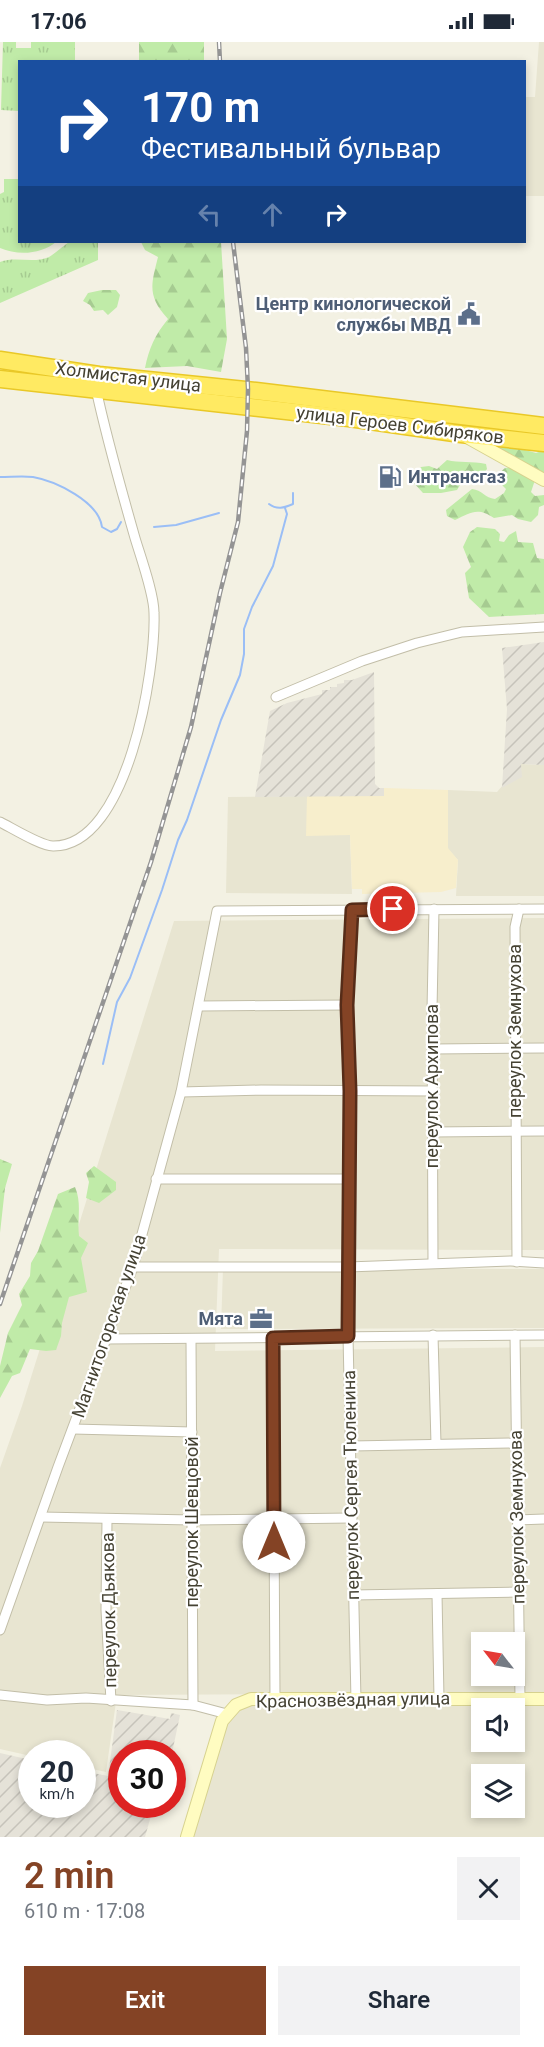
<!DOCTYPE html>
<html lang="en">
<head>
<meta charset="utf-8">
<style>
  body { margin:0; font-family:Roboto,sans-serif; background:#f2f2f3; color:#1f2937; height:100vh; display:flex; flex-direction:column; font-size:22px; white-space:nowrap }
  * { box-sizing:border-box; margin:0 }
  p { font-size:20px; color:#747a83 }
  .icon { flex:none; width:33px; height:33px; fill:none; stroke:currentColor; stroke-width:2; stroke-linecap:round; stroke-linejoin:round }
  .map { position:relative; height:1795px; overflow:hidden }
  .details { display:flex; flex-direction:column; background:#fff; flex:1 }
  .details>* { flex:none }
  .banner { position:absolute; left:18px; top:18px; width:508px; height:183px; border-radius:0px; box-shadow:0 3px 9px #0003; background:#1a4fa0; color:#fff; overflow:hidden }
  .needle { width:39px; rotate:301deg }
  .controls { position:absolute; left:471px; top:1590px; display:grid; gap:12px }
  .controls a { display:grid; place-items:center; width:54px; height:54px; border-radius:0px; background:#fff; box-shadow:0 3px 9px #0003; font-size:30px }
  .speed { position:absolute; left:18px; top:1698px; display:flex; gap:12px; font-size:30px; font-weight:700; text-align:center }
  .speed>* { display:grid; place-content:center; width:78px; height:78px; border-radius:50%; background:#fff; box-shadow:0 3px 9px #0003; line-height:1 }
  .speed small { font-size:15px; font-weight:400 }
  .speed .limit { border:9px solid #d22; background:#fff; color:#111 }
  .pin { position:absolute; display:grid; place-items:center; width:51px; height:51px; color:#fff; margin:-26px; border:3px solid #fff; border-radius:50%; box-shadow:0 2px 6px #0007 }
  .me { position:absolute; width:66px; margin:-33px; rotate:0deg; stroke-linejoin:round; filter:drop-shadow(0 0 4px #0008) }
  .turn { display:flex; align-items:center; gap:21px; height:126px; padding:0 24px; font-size:27px }
  .turn .icon { width:78px; height:78px; stroke-width:2.5 }
  .turn b { display:block; font-size:42px; line-height:51px }
  .lanes { display:flex; align-items:center; height:57px; padding:0 24px; background:#0003; justify-content:center; gap:30px; direction:ltr }
  .lanes .off { opacity:.35 }
  .round { display:grid; place-items:center; flex:none; width:63px; height:63px; border-radius:0px; background:#f2f2f3 }
  .summary { display:flex; align-items:center; justify-content:space-between; height:102px; padding:0 24px }
  h1 { font-size:36px; font-weight:600; line-height:45px; color:#844325 }
  .primary-button { display:flex; gap:12px; margin-top:auto; padding:12px 24px }
  .primary-button a { flex:1; height:69px; border-radius:0px; background:#844325; color:#fff; font-size:24px; font-weight:600; line-height:69px; text-align:center }
  .primary-button a+a { background:#f2f2f3; color:#1f2937 }
  .status { display:flex; justify-content:space-between; align-items:center; height:42px; padding:0 30px; background:#fff; direction:ltr }
  .status svg { height:16px; fill:currentColor }
  .map>svg:first-child { display:block }
  .residential { fill:#e8e5d1; fill-rule:evenodd }
  .commercial { fill:#f7eecc }
  .industrial { fill:url(#industrial-furrows) }
  .grass { fill:url(#grass-tufts) }
  .forest { fill:url(#forest-firs) }
  .lines { fill:none; stroke-linecap:round; stroke-linejoin:round }
  .stream { stroke:#9abef6; stroke-width:2 }
  .street-casing { stroke:#c2bea8; stroke-width:11 }
  .secondary-casing { stroke:#d7d28f; stroke-width:14 }
  .highway-casing { stroke:#e9c827; stroke-width:19 }
  .street { stroke:#fff; stroke-width:9 }
  .secondary { stroke:#fffcc1; stroke-width:12 }
  .highway { stroke:#ffea62; stroke-width:16 }
  .rail-casing { stroke:#949494; stroke-width:4.5 }
  .rail { stroke:#fff; stroke-width:2; stroke-dasharray:7; stroke-linecap:butt }
  .route-casing { stroke:#562c18; stroke-width:15 }
  .route { stroke:#844325; stroke-width:10 }
  .labels { text-anchor:middle; stroke-width:4.5; stroke-linejoin:round; paint-order:stroke }
  .service-label { font-size:18px; font-weight:bold; fill:#4e5e75; stroke:#fff; text-anchor:end }
  .street-label { font-size:18px; fill:#454233; stroke:#fff }
</style>
</head>
<body>
<div class="status"><b>17:06</b><svg viewBox="0 0 49 12"><path d="M0 12V9h3v3zM5 12V6h3v6zM10 12V3h3v9zM15 12V0h3v12zM26 1h20v11H26zM47 4h2v5h-2z"/></svg></div>
<div class="map">
<svg width="544" height="1795" viewBox="0 0 544 1795">
  <defs>
    <pattern id="industrial-furrows" width="10" height="10" patternUnits="userSpaceOnUse" patternTransform="scale(1.5)"><rect width="10" height="10" fill="#e5e2d8"/><path d="M-1 1l2-2M0 10L10 0M9 11l2-2" fill="none" stroke="#c6c3ba"/></pattern>
    <pattern id="grass-tufts" width="24" height="20" patternUnits="userSpaceOnUse" patternTransform="scale(1.5)"><rect width="24" height="20" fill="#c0eba8"/><path d="M3 7l-1-3M5 7V3M7 7l1-3M15 17l-1-3M17 17v-4M19 17l1-3" fill="none" stroke="#a6cb91"/></pattern>
    <pattern id="forest-firs" width="22" height="20" patternUnits="userSpaceOnUse" patternTransform="scale(1.5)"><rect width="22" height="20" fill="#c0eba8"/><path d="M5 1l3.5 6h-7zM16 11l3.5 6h-7z" fill="#a6cb91"/></pattern>
  </defs>
  <rect width="100%" height="100%" fill="#f3f1e3"/>
  <g class="residential">
    <polygon points="539,0 544,0 544,154 525,154 525,55 535,55"/>
    <polygon points="521,722 544,723 544,854 456,854 458,818 448,807 448,748 497,750"/>
    <polygon points="307,754 350,793 352,852 226,851 228,755"/>
    <path d="M544,876V1208L219,1207L215,1309L544,1305V1651L117,1653L106,1730L83,1725L82,1712H32L31,1714L0,1707V1426L22,1364L174,879ZM482,1600H514V1634H482Z"/>
    <polygon points="223,1226 544,1227 544,1286 221,1287"/>
    <path d="M251,1661L544,1662V1795H192L226,1683L236,1669ZM482,1666H514V1700H482ZM482,1732H514V1766H482Z"/>
  </g>
  <polygon class="commercial" points="384,746 448,748 448,806 458,818 456,846 441,850 362,852 362,847 352,847 350,793 306,794 307,754 384,754"/>
  <g class="industrial">
    <polygon points="544,600 544,723 521,722 522,735 502,746 507,667 502,606"/>
    <polygon points="374,630 375,742 379,746 384,746 384,754 255,755 270,669 287,661 322,652 322,648 330,648 330,645 337,645 337,642 344,641 344,638 352,638"/>
    <polygon points="117,1668 170,1677 171,1671 180,1673 172,1711 122,1712 122,1762 154,1763 145,1795 0,1795 0,1711 31,1718 32,1762 82,1762 83,1729 108,1734"/>
  </g>
  <g class="grass">
    <polygon points="3,0 16,0 16,6 31,6 31,0 75,0 75,19 20,20 19,69 1,68"/>
    <path d="M4,137H19L20,200H56C42,212 18,214 0,206V152L4,150Z"/>
    <path d="M69,200H98V218L0,261V220C16,214 33,222 49,215C56,211 63,204 69,200Z"/>
  </g>
  <g class="forest">
    <rect x="139" y="0" width="65" height="19"/>
    <path d="M141,200H221L227,297L221,330L187,324L145,326C149,306 155,293 168,277C147,254 151,243 158,215L145,208Z"/>
    <polygon points="102,248 116,248 120,253 117,265 108,273 103,268 94,269 90,263 83,259 88,251"/>
    <polygon points="493,399 536,411 544,408 544,432 496,407"/>
    <path d="M447,418C459,421 472,419 486,422L487,427L481,435L474,429L468,430L457,448L441,451H423L413,440L421,425L429,424L437,427Z"/>
    <path d="M516,425L535,438L531,450L535,454L544,453V463L539,465L538,473L531,480L518,477L512,473L494,476C478,465 471,470 455,478L447,474L446,468L472,447C482,448 485,456 495,457L504,451L506,447L501,442L498,432L505,426Z"/>
    <polygon points="477,485 495,487 500,492 499,499 504,500 509,493 516,489 518,500 533,501 537,516 544,517 544,572 489,575 469,556 465,531 471,525 463,505 470,490"/>
    <polygon points="0,1117 12,1122 5,1146 0,1191"/>
    <polygon points="94,1124 116,1140 116,1148 99,1161 86,1156 89,1140 86,1131"/>
    <path d="M75,1145C82,1161 77,1177 79,1194L88,1201L81,1216L87,1250L69,1255L62,1281L61,1294L56,1308L46,1309L30,1307L20,1331L12,1334L0,1356V1324L8,1291L22,1263L19,1252L30,1234L31,1221L38,1209L58,1152Z"/>
  </g>
  <g class="lines">
    <g class="stream">
      <path d="M0,435C11,435 23,434 33,435C56,439 99,460 102,485L111,490L117,487L121,480"/>
      <path d="M269,462C277,468 284,466 293,462V451"/>
      <polyline points="154,485 176,483 219,471"/>
      <polyline points="103,1022 117,960 130,936 162,848 178,798 187,778 221,678 240,633 244,612 244,587 252,565 273,524 287,472 285,466"/>
    </g>
    <g class="street-casing">
      <g id="street">
        <polyline points="276,655 362,619 417,601 462,590 544,585"/>
        <path d="M0,780C12,786 41,804 53,804C128,805 156,627 154,571C154,552 141,516 135,496C121,447 107,398 96,347"/>
        <polyline points="352,868 347,963 350,1049 348,1294 356,1658"/>
        <polyline points="200,964 347,963"/>
        <polyline points="433,1007 544,1006"/>
        <polyline points="181,1050 261,1048 433,1049"/>
        <polyline points="432,1090 544,1089"/>
        <polyline points="156,1137 350,1137"/>
        <polyline points="517,1220 515,885 519,867"/>
        <polyline points="433,1221 432,968 434,867"/>
        <polyline points="133,1225 348,1225 511,1219 544,1221"/>
        <polyline points="433,1293 436,1402"/>
        <polyline points="515,1293 520,1657"/>
        <polyline points="273,1296 275,1657"/>
        <polyline points="106,1297 544,1293"/>
        <polyline points="191,1297 193,1663"/>
        <polyline points="73,1387 192,1390"/>
        <polyline points="352,1404 516,1401"/>
        <polyline points="41,1475 192,1478 351,1476"/>
        <polyline points="107,1477 106,1568 111,1659"/>
        <polyline points="517,1478 544,1477"/>
        <polyline points="437,1552 439,1657"/>
        <polyline points="353,1553 517,1550"/>
        <polyline points="0,1588 58,1425 133,1225 181,1050 217,869 544,867"/>
        <polyline points="0,1653 47,1658 86,1656 193,1663 227,1672"/>
      </g>
    </g>
    <g class="secondary-casing">
      <g id="secondary">
        <polyline points="465,394 544,438"/>
        <polyline points="187,1795 222,1679 236,1663 251,1657 544,1657"/>
      </g>
    </g>
    <g class="highway-casing">
      <g id="highway">
        <polyline points="0,318 99,333 256,349 544,384"/>
        <polyline points="0,337 349,376 461,392 544,401"/>
      </g>
    </g>
    <use href="#street" class="street"/>
    <use href="#secondary" class="secondary"/>
    <use href="#highway" class="highway"/>
    <g class="rail-casing">
      <g id="rail">
        <polyline points="219,0 220,20"/>
        <polyline points="0,1262 151,820 191,685 220,551 238,480 247,389 248,347 246,306 233,200"/>
      </g>
    </g>
    <use href="#rail" class="rail"/>
  </g>
  <g class="lines">
    <g class="route-casing">
      <polyline id="route" points="274,1500 273,1296 348,1294 350,1049 347,963 352,868 393,867"/>
    </g>
    <use href="#route" class="route"/>
  </g>
  <defs>
    <g id="civic-bare" transform="scale(1.8)"><path d="M-.6-6.5H3V-4.5H.6V-3L4-1V1h2V6H-6V1h2V-1L-.6-3ZM-1.2 2.5V6h2.4V2.5Z" fill="#5c6f8a" stroke="#fff" stroke-width="2.5" paint-order="stroke"/></g>
    <g id="fuel-bare" transform="scale(1.8)"><path d="M-5.5-6h7V0h2V4h1.3V-2.5L3-4.5l.8-.8L6-3V5H2.5V1h-1V6h-7ZM-4.2-4.7v3.2H.2V-4.7Z" fill="#5c6f8a" stroke="#fff" stroke-width="2.5" paint-order="stroke"/></g>
    <g id="office-bare" transform="scale(1.8)"><path d="M-6-3h4V-5.5h4V-3h4V5H-6ZM-1-4.5V-3h2v-1.5ZM-6 0V1H6V0Z" fill="#5c6f8a" stroke="#fff" stroke-width="2.5" paint-order="stroke"/></g>
  </defs>
  <g fill-rule="evenodd">
    <use href="#civic-bare" x="469" y="272"/>
    <use href="#fuel-bare" x="390" y="435"/>
    <use href="#office-bare" x="261" y="1277"/>
  </g>
  <g class="labels">
    <g class="service-label">
      <text x="451" y="268">Центр кинологической<tspan x="451" dy="21">службы МВД</tspan></text>
      <text x="408" y="441" text-anchor="start">Интрансгаз</text>
      <text x="243" y="1283">Мята</text>
    </g>
    <g class="street-label">
      <text transform="translate(128 335) rotate(7)" y="6">Холмистая улица</text>
      <text transform="translate(400 383) rotate(7)" y="6">улица Героев Сибиряков</text>
      <text transform="translate(515 989) rotate(-90)" y="6">переулок Земнухова</text>
      <text transform="translate(432 1044) rotate(-90)" y="6">переулок Архипова</text>
      <text transform="translate(109 1284) rotate(-71)" y="6">Магнитогорская улица</text>
      <text transform="translate(351 1443) rotate(-91)" y="6">переулок Сергея Тюленина</text>
      <text transform="translate(517 1475) rotate(-91)" y="6">переулок Земнухова</text>
      <text transform="translate(192 1480) rotate(-90)" y="6">переулок Шевцовой</text>
      <text transform="translate(109 1568) rotate(-91)" y="6">переулок Дьякова</text>
      <text transform="translate(353 1658) rotate(-1)" y="6">Краснозвёздная улица</text>
    </g>
  </g>
</svg>
<div class="controls">
<a><svg class="needle" viewBox="-14 -14 28 28"><path d="M0-13l5 13h-10z" fill="#e53935"/><path d="M0 13l5-13h-10z" fill="#747a83"/></svg></a>
<a><svg class="icon" aria-label="sound" viewBox="0 0 24 24"><path d="M4 9h4l5-4v14l-5-4H4zM17 9q2 3 0 6"/></svg></a>
<a><svg class="icon" aria-label="layers" viewBox="0 0 24 24"><path d="M12 4l9 5-9 5-9-5zM3 14l9 5 9-5"/></svg></a>
</div>
<div class="speed"><div>20<small>km/h</small></div><div class="limit">30</div></div>
<div class="pin" style="left:393px;top:867px;background:#d93025"><svg class="icon" aria-label="arrive" viewBox="0 0 24 24"><path d="M6 21V4h12l-3 4 3 4H6"/></svg></div>
<svg class="me" style="left:274px;top:1500px" viewBox="-20 -20 40 40"><circle r="19" fill="#fff"/><path d="M0-13L10 11 0 6-10 11z" fill="#844325"/></svg>
<div class="banner">
<div class="turn"><svg class="icon" aria-label="right" viewBox="0 0 24 24"><path d="M7 20v-9h11M14 6l5 5-5 5"/></svg><div><b>170 m</b>Фестивальный бульвар</div></div>
<div class="lanes"><svg class="icon off" aria-label="left" viewBox="0 0 24 24"><path d="M17 20v-9H6M10 6l-5 5 5 5"/></svg><svg class="icon off" aria-label="ahead" viewBox="0 0 24 24"><path d="M12 20V5M6 11l6-6 6 6"/></svg><svg class="icon" aria-label="right" viewBox="0 0 24 24"><path d="M7 20v-9h11M14 6l5 5-5 5"/></svg></div>
</div>
</div>
<section class="details">
<div class="summary"><div><h1>2 min</h1><p>610 m · 17:08</p></div><a class="round"><svg class="icon" aria-label="close" viewBox="0 0 24 24"><path d="M6 6l12 12M18 6L6 18"/></svg></a></div>
<div class="primary-button"><a>Exit</a><a>Share</a></div>
</section>
</body>
</html>
